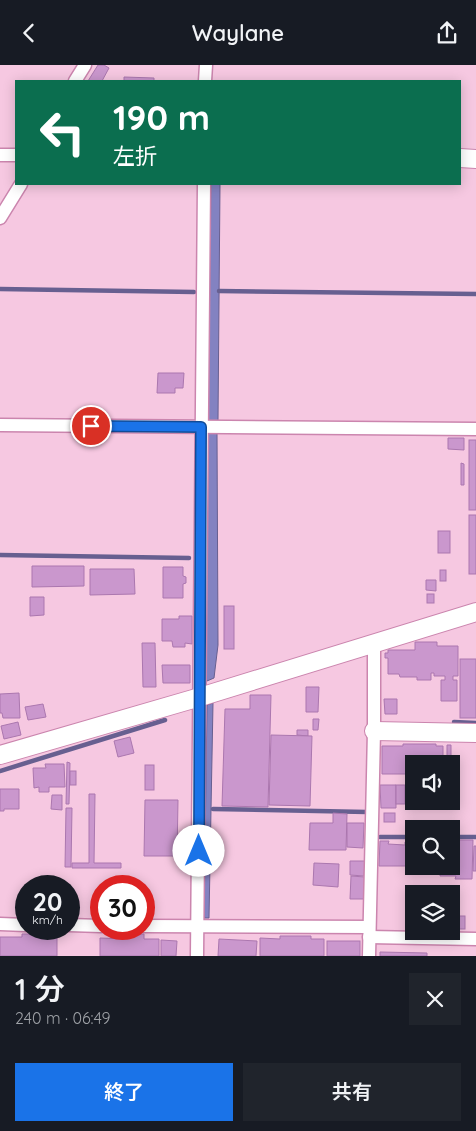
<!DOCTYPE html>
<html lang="ja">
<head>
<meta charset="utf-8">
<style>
  body { margin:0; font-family:Quicksand,"Noto Sans JP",sans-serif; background:#20242c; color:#f1f3f6; height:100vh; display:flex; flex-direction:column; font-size:19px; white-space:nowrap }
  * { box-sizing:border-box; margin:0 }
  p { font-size:16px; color:#9ea1a6 }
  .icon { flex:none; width:28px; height:28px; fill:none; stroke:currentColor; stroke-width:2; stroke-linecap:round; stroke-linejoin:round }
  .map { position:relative; height:891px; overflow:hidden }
  .details { display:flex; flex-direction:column; background:#171b24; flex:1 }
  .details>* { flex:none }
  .banner { position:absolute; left:15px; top:15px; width:446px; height:105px; border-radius:0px; box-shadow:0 2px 12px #0003; background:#0b6e4f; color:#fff; overflow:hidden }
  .controls { position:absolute; left:405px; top:690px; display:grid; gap:10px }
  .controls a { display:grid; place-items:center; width:55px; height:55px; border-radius:0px; background:#171b24; box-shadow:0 2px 12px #0003; font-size:25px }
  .speed { position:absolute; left:15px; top:810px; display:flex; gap:10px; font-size:25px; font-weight:700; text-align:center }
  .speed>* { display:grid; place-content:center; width:65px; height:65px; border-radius:50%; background:#171b24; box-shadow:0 2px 12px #0003; line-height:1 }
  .speed small { font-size:12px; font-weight:400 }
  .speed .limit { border:8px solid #d22; background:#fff; color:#111 }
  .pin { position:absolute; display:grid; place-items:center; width:42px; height:42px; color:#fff; margin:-21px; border:2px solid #fff; border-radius:50%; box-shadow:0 1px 5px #0007 }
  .me { position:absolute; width:55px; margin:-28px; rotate:0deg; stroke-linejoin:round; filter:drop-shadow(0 0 4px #0008) }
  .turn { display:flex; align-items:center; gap:18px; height:105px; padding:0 15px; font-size:22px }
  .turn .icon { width:65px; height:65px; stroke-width:2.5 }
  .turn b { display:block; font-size:35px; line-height:42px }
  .round { display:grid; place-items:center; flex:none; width:52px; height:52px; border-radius:0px; background:#20242c }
  .summary { display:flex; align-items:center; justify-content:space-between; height:85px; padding:0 15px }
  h1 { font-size:30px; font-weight:600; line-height:38px }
  .button { display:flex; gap:10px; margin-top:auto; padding:10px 15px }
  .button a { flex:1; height:58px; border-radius:0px; background:#1a73e8; color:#fff; font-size:20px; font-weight:600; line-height:58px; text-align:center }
  .button a+a { background:#20242c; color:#f1f3f6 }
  header { display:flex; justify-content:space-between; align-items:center; height:65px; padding:0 15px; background:#171b24; font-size:22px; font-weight:600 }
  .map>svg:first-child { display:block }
  .water { fill:#8382c1; stroke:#675f90 }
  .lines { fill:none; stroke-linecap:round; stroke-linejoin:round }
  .stream { stroke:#675f90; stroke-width:4.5 }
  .building { fill:#ca97cd; stroke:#ab77af }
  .street-casing { stroke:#cb85ae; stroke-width:15 }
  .secondary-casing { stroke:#cb85ae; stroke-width:20 }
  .street { stroke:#fff; stroke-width:12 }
  .secondary { stroke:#fff; stroke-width:18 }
  .route-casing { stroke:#114b97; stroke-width:12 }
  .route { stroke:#1a73e8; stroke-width:9 }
</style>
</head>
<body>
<header><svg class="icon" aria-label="back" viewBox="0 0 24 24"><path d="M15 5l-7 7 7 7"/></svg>Waylane<svg class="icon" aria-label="share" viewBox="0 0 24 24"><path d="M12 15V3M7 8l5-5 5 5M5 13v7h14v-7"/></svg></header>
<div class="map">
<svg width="476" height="891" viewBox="0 0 476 891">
  <rect width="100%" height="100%" fill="#f6c8e1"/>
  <g class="water">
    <polygon points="211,119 220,119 218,355 217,366 218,580 214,613 207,616 205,613"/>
    <polygon points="213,638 209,853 204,853 207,640"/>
  </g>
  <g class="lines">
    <g class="stream">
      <polyline points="0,224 194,227"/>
      <polyline points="219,226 476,229"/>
      <polyline points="0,490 189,493"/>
      <polyline points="454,657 476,658"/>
      <polyline points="0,706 165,655"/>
      <polyline points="213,744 367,747"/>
      <polyline points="380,772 414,772"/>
      <polyline points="451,772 476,772"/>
    </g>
  </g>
  <g class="building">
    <polygon points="98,0 104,0 109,3 102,16 88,16"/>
    <polygon points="124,12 154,13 154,16 124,16"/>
    <polygon points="158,308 184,308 183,323 175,323 175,328 157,328"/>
    <polygon points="448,373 464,373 464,385 448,384"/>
    <rect x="469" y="375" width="7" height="70"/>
    <polygon points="461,398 464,399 464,420 461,420"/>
    <rect x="469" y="450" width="7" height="59"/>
    <rect x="438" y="466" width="12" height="22"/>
    <polygon points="32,501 84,501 84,521 32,522"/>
    <polygon points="163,502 183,502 183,511 186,512 186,518 183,519 183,533 163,533"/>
    <polygon points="90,504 134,504 135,529 90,530"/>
    <rect x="440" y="505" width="6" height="11"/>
    <polygon points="426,515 436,515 436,526 426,525"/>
    <rect x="427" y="529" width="7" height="9"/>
    <polygon points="30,532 44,532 44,550 30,551"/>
    <rect x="224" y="541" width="10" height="43"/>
    <polygon points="179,551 192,551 192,579 185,578 185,582 173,582 172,576 162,576 162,554 179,554"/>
    <polygon points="415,577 437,577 437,581 458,581 458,611 453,611 453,615 457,615 457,636 441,636 441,615 445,615 445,611 434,611 434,608 431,608 431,615 417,615 417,612 400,612 399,609 388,609 388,593 385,593 385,588 388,588 388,585 415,585"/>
    <polygon points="142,578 155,578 156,622 143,622"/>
    <rect x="460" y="594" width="16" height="59"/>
    <polygon points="162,600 190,600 190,618 163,618"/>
    <polygon points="306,622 319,622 318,647 306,647"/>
    <polygon points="19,628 20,653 3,653 2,648 0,648 0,629"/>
    <polygon points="250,630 271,630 268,742 222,741 225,644 250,644"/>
    <polygon points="384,634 397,634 397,649 385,649"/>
    <polygon points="43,639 46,652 28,655 25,642"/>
    <polygon points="313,654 319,654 318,665 313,665"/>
    <polygon points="18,657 21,670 4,674 1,661"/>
    <polygon points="297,665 308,665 308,671 297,670"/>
    <polygon points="271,670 312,671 310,741 269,740"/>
    <polygon points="130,672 134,688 118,692 114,676"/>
    <polygon points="403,679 436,679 436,681 443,681 443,699 414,699 414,709 382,709 382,681 403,681"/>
    <polygon points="447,680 451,680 451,700 451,699 447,699"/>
    <polygon points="67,697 70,698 69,739 66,739"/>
    <polygon points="45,699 64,699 65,722 49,722 49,727 39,727 39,722 34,723 33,703 46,703"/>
    <rect x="145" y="700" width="9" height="25"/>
    <rect x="70" y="706" width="6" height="14"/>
    <polygon points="380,720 396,720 396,743 381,743"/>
    <rect x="396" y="720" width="9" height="19"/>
    <polygon points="0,724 19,724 19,744 4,744 4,746 0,746"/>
    <polygon points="89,729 95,729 94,798 121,798 121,803 72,803 72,798 89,798"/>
    <polygon points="52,730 62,730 62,745 51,744"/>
    <polygon points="145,735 178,735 177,791 144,791"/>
    <polygon points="66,743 72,743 71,802 65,802"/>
    <polygon points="333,748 347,749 346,785 309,785 310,758 333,758"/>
    <rect x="384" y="748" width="11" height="9"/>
    <polygon points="347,758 364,758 363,783 347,782"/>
    <polygon points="456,775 473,775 472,814 455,814 456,811 440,811 441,801 451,801 451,781 456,781"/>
    <polygon points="380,776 389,776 388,779 405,780 405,777 414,777 414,801 432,801 432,807 412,807 413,801 379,801"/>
    <polygon points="474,781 476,781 476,806 473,806"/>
    <polygon points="350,796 365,796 364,811 350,810"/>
    <polygon points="314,798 339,799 338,822 313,820"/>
    <polygon points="351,811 365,812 364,834 350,834"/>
    <rect x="451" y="851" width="14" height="13"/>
    <polygon points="22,869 39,869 39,872 57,873 57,891 0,891 0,872 22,872"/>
    <polygon points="128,869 144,869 144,874 159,874 159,891 100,891 100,873 128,874"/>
    <polygon points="280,871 311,871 311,874 324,874 324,891 260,891 260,873 280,874"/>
    <polygon points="219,874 257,876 256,891 218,891"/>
    <polygon points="161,875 177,876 176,891 161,891"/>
    <rect x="327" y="876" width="33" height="15"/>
    <polygon points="380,887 427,888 427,891 380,891"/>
  </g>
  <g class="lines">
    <g class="street-casing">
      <g id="street">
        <polyline points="75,16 85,0"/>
        <polyline points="205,16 206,0"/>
        <polyline points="0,90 16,90"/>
        <polyline points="0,153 21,119"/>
        <polyline points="0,360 476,364"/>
        <polyline points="0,859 26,860"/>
        <polyline points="69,860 101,861"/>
        <polyline points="144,861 369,862"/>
        <polyline points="369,872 476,874"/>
        <polyline points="197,891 204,119"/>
        <polyline points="369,891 374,666 374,578"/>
      </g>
    </g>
    <g class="secondary-casing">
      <g id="secondary">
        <polyline points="460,93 476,94"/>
        <polyline points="374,666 476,668"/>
        <polyline points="0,690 200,632 476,547"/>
      </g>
    </g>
    <use href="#street" class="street"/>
    <use href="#secondary" class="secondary"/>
  </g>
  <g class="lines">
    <g class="route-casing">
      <polyline id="route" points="91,361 201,362 199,786"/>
    </g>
    <use href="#route" class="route"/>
  </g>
</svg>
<div class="controls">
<a><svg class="icon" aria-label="sound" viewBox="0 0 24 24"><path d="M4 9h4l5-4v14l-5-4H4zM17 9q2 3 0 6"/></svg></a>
<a><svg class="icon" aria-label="search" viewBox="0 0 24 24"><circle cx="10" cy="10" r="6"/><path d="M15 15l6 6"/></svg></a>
<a><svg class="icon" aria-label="layers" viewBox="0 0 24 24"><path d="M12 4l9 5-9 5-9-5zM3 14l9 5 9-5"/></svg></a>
</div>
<div class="speed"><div>20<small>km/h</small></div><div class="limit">30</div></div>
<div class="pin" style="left:91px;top:361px;background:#d93025"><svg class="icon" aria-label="arrive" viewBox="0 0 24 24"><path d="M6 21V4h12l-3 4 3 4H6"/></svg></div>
<svg class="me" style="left:199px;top:786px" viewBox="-20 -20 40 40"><circle r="19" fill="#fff"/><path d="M0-13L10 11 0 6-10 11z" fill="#1a73e8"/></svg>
<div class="banner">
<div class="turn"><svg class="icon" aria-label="left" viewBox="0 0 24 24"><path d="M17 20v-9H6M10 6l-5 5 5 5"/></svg><div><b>190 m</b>左折</div></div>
</div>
</div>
<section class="details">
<div class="summary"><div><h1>1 分</h1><p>240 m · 06:49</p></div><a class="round"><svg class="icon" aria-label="close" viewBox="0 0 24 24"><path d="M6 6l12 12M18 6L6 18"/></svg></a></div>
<div class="button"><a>終了</a><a>共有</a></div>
</section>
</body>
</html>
